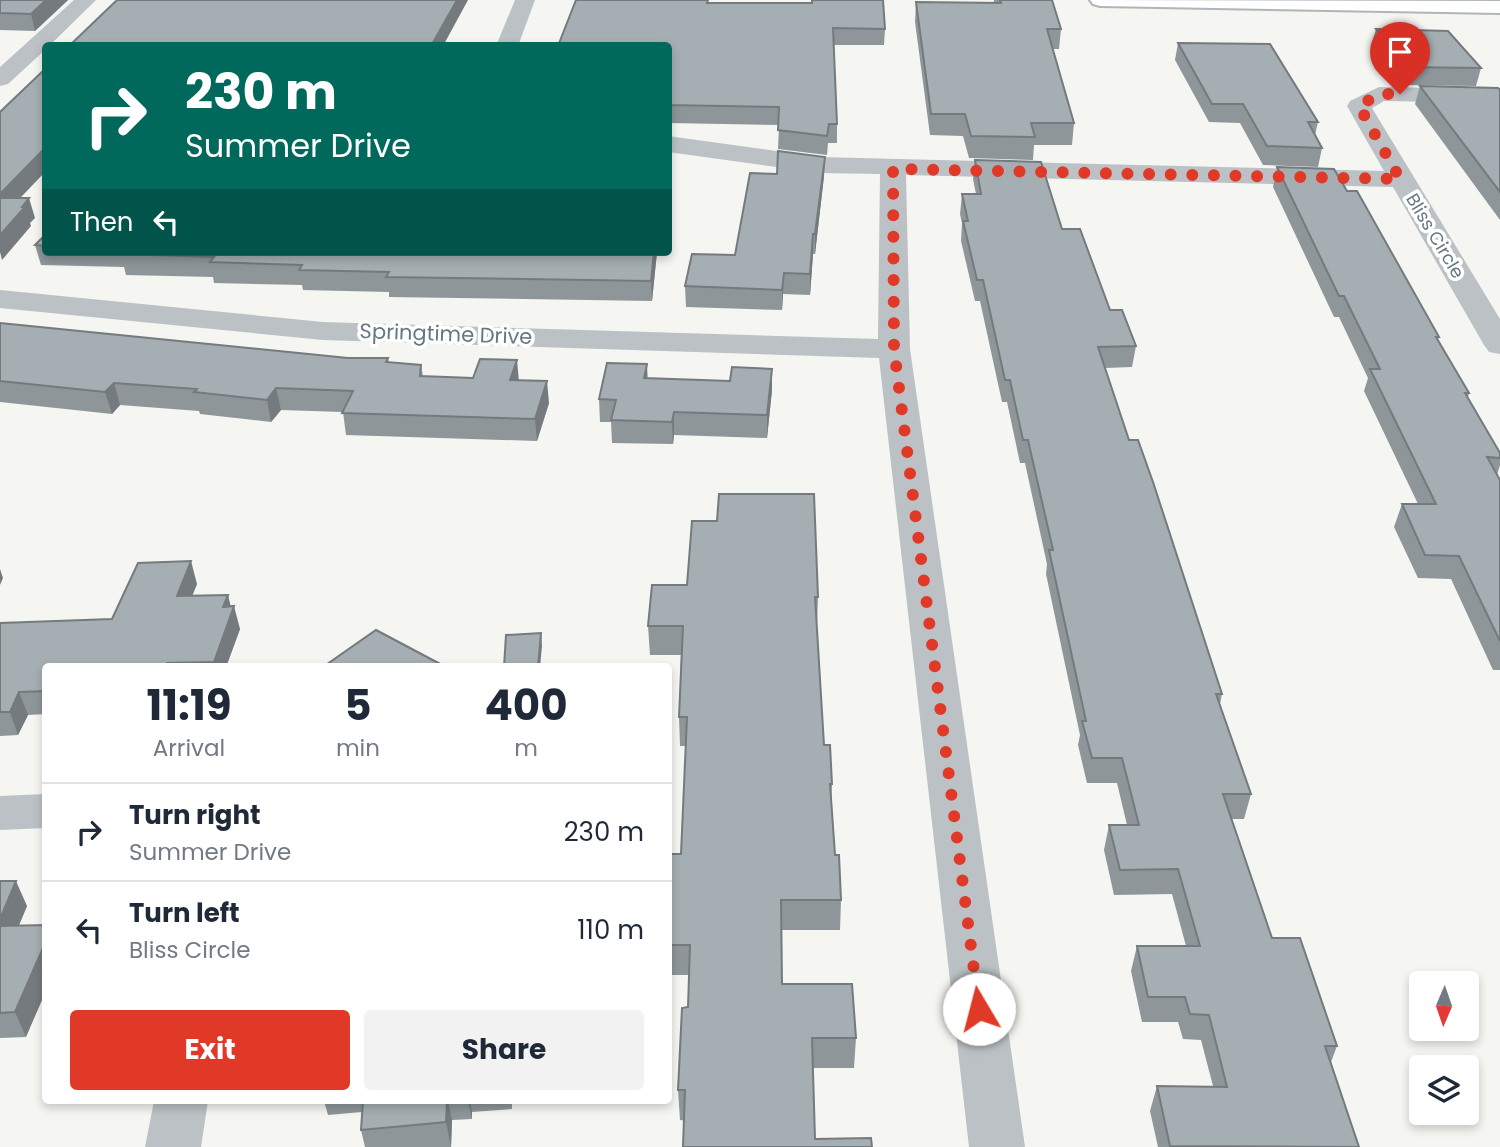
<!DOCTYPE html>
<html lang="en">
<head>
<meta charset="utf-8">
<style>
  body { margin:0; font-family:Poppins,sans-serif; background:#f2f2f3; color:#1f2937; height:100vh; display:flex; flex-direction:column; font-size:26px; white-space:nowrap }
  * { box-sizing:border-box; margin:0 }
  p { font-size:23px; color:#747a83 }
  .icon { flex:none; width:38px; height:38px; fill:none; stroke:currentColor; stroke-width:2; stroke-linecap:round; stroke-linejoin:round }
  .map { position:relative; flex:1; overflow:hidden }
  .details { position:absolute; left:42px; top:663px; width:630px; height:441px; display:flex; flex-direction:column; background:#fff; border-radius:7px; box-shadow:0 4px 10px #0003 }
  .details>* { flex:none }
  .banner { position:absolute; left:42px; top:42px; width:630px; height:214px; border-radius:7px; box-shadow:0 4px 10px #0003; background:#00695c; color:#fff; overflow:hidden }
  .needle { width:46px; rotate:182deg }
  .controls { position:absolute; left:1409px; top:971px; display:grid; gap:14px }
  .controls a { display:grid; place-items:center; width:70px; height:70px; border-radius:7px; background:#fff; box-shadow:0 4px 10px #0003; font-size:35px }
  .pin { position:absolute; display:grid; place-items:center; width:60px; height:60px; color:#fff; margin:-72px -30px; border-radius:50% 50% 50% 0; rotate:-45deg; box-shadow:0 0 7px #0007 }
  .pin .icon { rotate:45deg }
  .me { position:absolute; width:77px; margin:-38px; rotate:352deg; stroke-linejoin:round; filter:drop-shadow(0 0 5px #0008) }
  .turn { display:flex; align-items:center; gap:24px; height:147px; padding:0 28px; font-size:32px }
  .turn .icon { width:91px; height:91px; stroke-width:2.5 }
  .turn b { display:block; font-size:49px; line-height:60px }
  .then { display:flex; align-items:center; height:66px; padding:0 28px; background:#0003; gap:14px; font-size:26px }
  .eta { display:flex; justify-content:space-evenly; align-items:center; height:119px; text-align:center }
  .eta b { font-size:42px; font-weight:700; line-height:49px }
  .cta { display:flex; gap:14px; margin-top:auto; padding:14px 28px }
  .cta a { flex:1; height:80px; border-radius:7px; background:#e03927; color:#fff; font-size:28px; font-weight:700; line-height:80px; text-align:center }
  .cta a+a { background:#f2f2f3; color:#1f2937 }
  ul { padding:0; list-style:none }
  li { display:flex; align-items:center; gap:21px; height:98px; padding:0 28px; border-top:2px solid #e0e1e3 }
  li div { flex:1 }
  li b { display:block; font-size:26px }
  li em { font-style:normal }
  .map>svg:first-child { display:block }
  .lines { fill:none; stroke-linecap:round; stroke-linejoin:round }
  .major-casing { stroke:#afb5b8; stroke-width:4 }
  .minor { fill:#bbc1c4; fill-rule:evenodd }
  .major { fill:#fff; fill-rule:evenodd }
  .wall { fill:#8e969a }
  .shaded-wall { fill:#747a7d }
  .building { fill:#a5afb3; stroke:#747a7d; stroke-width:2 }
  .route { stroke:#e03927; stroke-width:12; stroke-dasharray:0 21.6 }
  .labels { text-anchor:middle; stroke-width:7; stroke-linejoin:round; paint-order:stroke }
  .far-street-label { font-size:18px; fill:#657982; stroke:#fff }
  .street-label { font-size:21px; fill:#657982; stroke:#fff }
</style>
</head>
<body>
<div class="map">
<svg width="1500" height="1147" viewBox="0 0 1500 1147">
  <rect width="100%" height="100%" fill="#f5f5f2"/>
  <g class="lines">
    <g class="major-casing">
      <polygon id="major" points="1090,0 1500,1 1500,13 1100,6 1093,4"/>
    </g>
    <g class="minor">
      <polygon points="74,0 96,0 49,46 46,46 46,49 8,84 0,86 0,67"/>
      <polygon points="515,0 535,0 518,46 496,46"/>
      <polygon points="1379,87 1500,89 1500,103 1384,101 1372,108 1500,319 1500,354 1489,352 1484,345 1393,187 906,175 910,349 1025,1147 969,1147 879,358 323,340 0,308 0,290 323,322 878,339 880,174 819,173 668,152 668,136 819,157 1384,171 1347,106 1350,101"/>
      <polygon points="46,794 46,828 0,830 0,796"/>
      <polygon points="154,1101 208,1101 201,1147 145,1147"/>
    </g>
    <use href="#major" class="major"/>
  </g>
  <g class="wall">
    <polygon points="0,0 68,0 35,31 0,30"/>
    <polygon points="994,0 1052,0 1061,29 1059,49 1053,49 1074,123 1072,145 1034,145 1033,160 969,158 963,136 930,135 915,22 916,2 994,3"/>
    <polygon points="710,3 885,29 884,45 834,45 837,124 837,143 828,143 827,155 778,149 779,125 668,123 668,46"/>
    <polygon points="1376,29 1481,68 1476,86 1401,85 1371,46"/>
    <polygon points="1178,43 1318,122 1315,135 1322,148 1318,167 1263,165 1240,123 1209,122 1175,60"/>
    <polygon points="1420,86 1500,90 1500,220 1415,104"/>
    <polygon points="975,160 1062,229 1110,310 1136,346 1132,367 1105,368 1129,440 1222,694 1220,704 1251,794 1244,819 1231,819 1272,938 1337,1046 1331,1062 1359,1147 1158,1147 1150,1111 1157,1086 1213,1086 1201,1040 1183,1039 1178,1022 1142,1022 1131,971 1137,946 1186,946 1172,894 1114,895 1104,850 1109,825 1127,825 1117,783 1087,783 1078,745 1080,735 1046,574 1047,564 1025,463 1020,463 1007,402 1002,402 980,301 975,301 961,241 962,223 960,214 962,194 976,194 973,179"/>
    <polygon points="1277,167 1347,191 1439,337 1438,340 1469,393 1468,397 1500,453 1500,465 1497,475 1500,480 1500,670 1493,670 1451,579 1418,578 1394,527 1402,504 1418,504 1364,391 1368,378 1339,317 1334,317 1273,187"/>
    <polygon points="824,176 815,254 813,254 810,295 783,294 782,310 686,307 685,286 735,255"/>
    <polygon points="46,234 46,252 657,252 652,301 389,297 389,292 303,290 302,285 214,283 213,277 126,275 124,267 41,265 35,245"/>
    <polygon points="0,323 348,358 388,358 389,362 421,365 423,376 519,381 549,403 537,441 346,435 343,412 281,410 271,422 200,414 199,411 120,405 112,414 0,402"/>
    <polygon points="647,364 647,379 730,381 772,369 772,390 767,438 674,435 673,444 612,443 611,422 600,422 599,399"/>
    <polygon points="197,584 192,596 228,595 230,606 240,629 226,667 46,667 46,714 28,715 18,735 0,736 0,623 112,619"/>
    <polygon points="818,597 817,626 824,745 832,784 831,803 835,855 841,900 840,930 781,930 782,984 856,1038 854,1068 813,1068 815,1139 872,1147 680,1120 678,1090 688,1007 689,975 668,975 668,854 681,854 686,746 680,746 679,717 681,655 650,655 648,626"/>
    <polygon points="0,881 27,906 19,925 26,1037 0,1038"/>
    <polygon points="324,1101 512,1101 512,1109 472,1112 472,1119 452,1120 451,1147 365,1147 361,1130 362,1112 328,1115"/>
  </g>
  <g class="shaded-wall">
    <polygon points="46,0 68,0 35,31 31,14"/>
    <polygon points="457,0 468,0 443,46 431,46"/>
    <polygon points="46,147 46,171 2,217 0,210 0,194"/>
    <polygon points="825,157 824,176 815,254 815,234"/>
    <polygon points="29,198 35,218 30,223 31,226 2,260 0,252 0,235"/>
    <polygon points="813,234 813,254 810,295 810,274"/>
    <polygon points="654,252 657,252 652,301 651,281"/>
    <polygon points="784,273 783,294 782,310 782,290"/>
    <polygon points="517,360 519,382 510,380"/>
    <polygon points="647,364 648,386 644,378"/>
    <polygon points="772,369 772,390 767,438 767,415"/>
    <polygon points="547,381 549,403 537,441 535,419"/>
    <polygon points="114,383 120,405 112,414 105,392"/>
    <polygon points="276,388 281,410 271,422 267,400"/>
    <polygon points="674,412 674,435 673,444 672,422"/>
    <polygon points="191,561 197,584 183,618 177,596"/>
    <polygon points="0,569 3,578 0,585"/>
    <polygon points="228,595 232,612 234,606 240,629 226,667 215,667 214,662 223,607"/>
    <polygon points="541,633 542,646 540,667 538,667"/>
    <polygon points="19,692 28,715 18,735 10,712"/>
    <polygon points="16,881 27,906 8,951 0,933 0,919"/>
    <polygon points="46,941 46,991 26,1037 15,1012"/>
    <polygon points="447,1101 448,1101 452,1120 451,1147 446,1122"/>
    <polygon points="468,1101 470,1101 472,1112 472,1119"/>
  </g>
  <g class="building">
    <polygon points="0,0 46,0 31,14 0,13"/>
    <polygon points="117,0 457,0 431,46 69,46"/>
    <polygon points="576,0 708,0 707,3 812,3 812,0 883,0 885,29 833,28 837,124 829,124 827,136 778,130 779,107 668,105 668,46 558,46"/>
    <polygon points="1000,0 1052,0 1061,29 1047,29 1074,123 1031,123 1035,137 971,136 965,114 931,114 916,2 1001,3"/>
    <polygon points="1376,29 1448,31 1481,68 1405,67"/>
    <polygon points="1178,43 1270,44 1318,122 1308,122 1322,148 1267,146 1243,104 1212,104"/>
    <polygon points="46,68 46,147 0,194 0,112"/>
    <polygon points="1420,86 1498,88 1500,90 1500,192"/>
    <polygon points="778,151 825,157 815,234 813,234 810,274 784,273 782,290 685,286 692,254 735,255 750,173 777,174"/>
    <polygon points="975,160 1041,162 1062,229 1080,229 1110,310 1122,310 1136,346 1098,347 1129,440 1138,440 1153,482 1222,694 1216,694 1251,794 1223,794 1272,938 1300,938 1337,1046 1325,1046 1359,1147 1170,1146 1157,1086 1227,1087 1209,1015 1190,1014 1185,997 1148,997 1137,946 1200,946 1178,869 1120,870 1109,825 1139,825 1122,758 1092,758 1082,721 1086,721 1049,550 1053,550 1028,440 1023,440 1010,380 1005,380 983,280 977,280 963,221 968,221 962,194 981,194"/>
    <polygon points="1277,167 1334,169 1347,191 1357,191 1439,337 1436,337 1469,393 1465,393 1500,453 1500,458 1487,457 1500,480 1500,641 1459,556 1425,555 1402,504 1436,504 1370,369 1380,369 1344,296 1339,296"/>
    <polygon points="0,198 29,198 22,207 25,207 0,235"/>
    <polygon points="46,234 46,246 35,245"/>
    <polygon points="123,252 654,252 651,281 386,277 389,272 299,270 302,265 210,262 214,257 121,254"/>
    <polygon points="0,323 348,358 388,358 386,362 421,365 420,376 473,378 480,359 517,360 510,380 547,381 535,419 342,413 353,391 276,388 267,400 194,392 197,389 114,383 105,392 0,381"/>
    <polygon points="607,363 647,364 644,378 730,381 732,367 772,369 767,415 674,412 672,422 611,420 616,400 599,399"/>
    <polygon points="719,494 814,494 818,597 815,597 824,745 830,745 832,784 830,784 835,855 839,855 841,900 781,900 782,984 852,984 856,1038 812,1038 815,1139 871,1138 872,1147 683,1147 685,1090 678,1090 682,1008 688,1007 690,945 668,945 668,854 681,854 687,717 679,717 683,626 648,626 652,585 687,585 692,521 717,521"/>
    <polygon points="191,561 177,596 228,595 223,607 234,606 214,662 167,663 166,667 46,667 46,691 19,692 10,712 0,712 0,623 112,619 138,563"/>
    <polygon points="376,630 444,666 323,667"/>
    <polygon points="541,633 538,667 504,667 506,635"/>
    <polygon points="0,881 16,881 0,919"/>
    <polygon points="46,925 46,941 15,1012 0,1013 0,926"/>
    <polygon points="363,1101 447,1101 446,1122 361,1130"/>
  </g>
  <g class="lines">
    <polyline class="route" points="979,1009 894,349 893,169 1400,179 1359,106 1379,94 1400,94"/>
  </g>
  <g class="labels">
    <g class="far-street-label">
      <text transform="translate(1435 236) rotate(59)" y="6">Bliss Circle</text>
    </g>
    <g class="street-label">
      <text transform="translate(446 334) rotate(2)" y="7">Springtime Drive</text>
    </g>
  </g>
</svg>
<div class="controls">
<a><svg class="needle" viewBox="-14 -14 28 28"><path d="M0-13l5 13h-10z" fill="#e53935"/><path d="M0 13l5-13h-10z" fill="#747a83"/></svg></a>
<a><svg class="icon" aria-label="layers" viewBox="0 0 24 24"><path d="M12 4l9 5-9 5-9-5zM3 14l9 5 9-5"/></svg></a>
</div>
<div class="pin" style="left:1400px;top:94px;background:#d93025"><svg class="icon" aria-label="arrive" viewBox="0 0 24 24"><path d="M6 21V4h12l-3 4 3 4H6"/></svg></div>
<svg class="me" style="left:979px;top:1009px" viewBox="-20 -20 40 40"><circle r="19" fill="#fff"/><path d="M0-13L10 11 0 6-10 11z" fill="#e03927"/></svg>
<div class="banner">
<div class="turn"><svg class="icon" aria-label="right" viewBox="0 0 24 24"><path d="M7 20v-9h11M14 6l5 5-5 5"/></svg><div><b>230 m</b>Summer Drive</div></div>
<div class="then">Then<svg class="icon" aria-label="left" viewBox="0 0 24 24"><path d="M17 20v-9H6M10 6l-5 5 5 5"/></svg></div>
</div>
<section class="details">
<div class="eta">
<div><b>11:19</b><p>Arrival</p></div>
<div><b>5</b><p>min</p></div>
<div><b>400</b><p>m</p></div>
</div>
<ul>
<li><svg class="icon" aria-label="right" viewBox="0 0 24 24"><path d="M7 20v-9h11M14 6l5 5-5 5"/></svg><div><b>Turn right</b><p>Summer Drive</p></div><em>230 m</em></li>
<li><svg class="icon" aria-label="left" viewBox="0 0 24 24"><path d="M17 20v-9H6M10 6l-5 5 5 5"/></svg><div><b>Turn left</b><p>Bliss Circle</p></div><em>110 m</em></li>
</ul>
<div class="cta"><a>Exit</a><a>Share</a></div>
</section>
</div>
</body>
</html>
